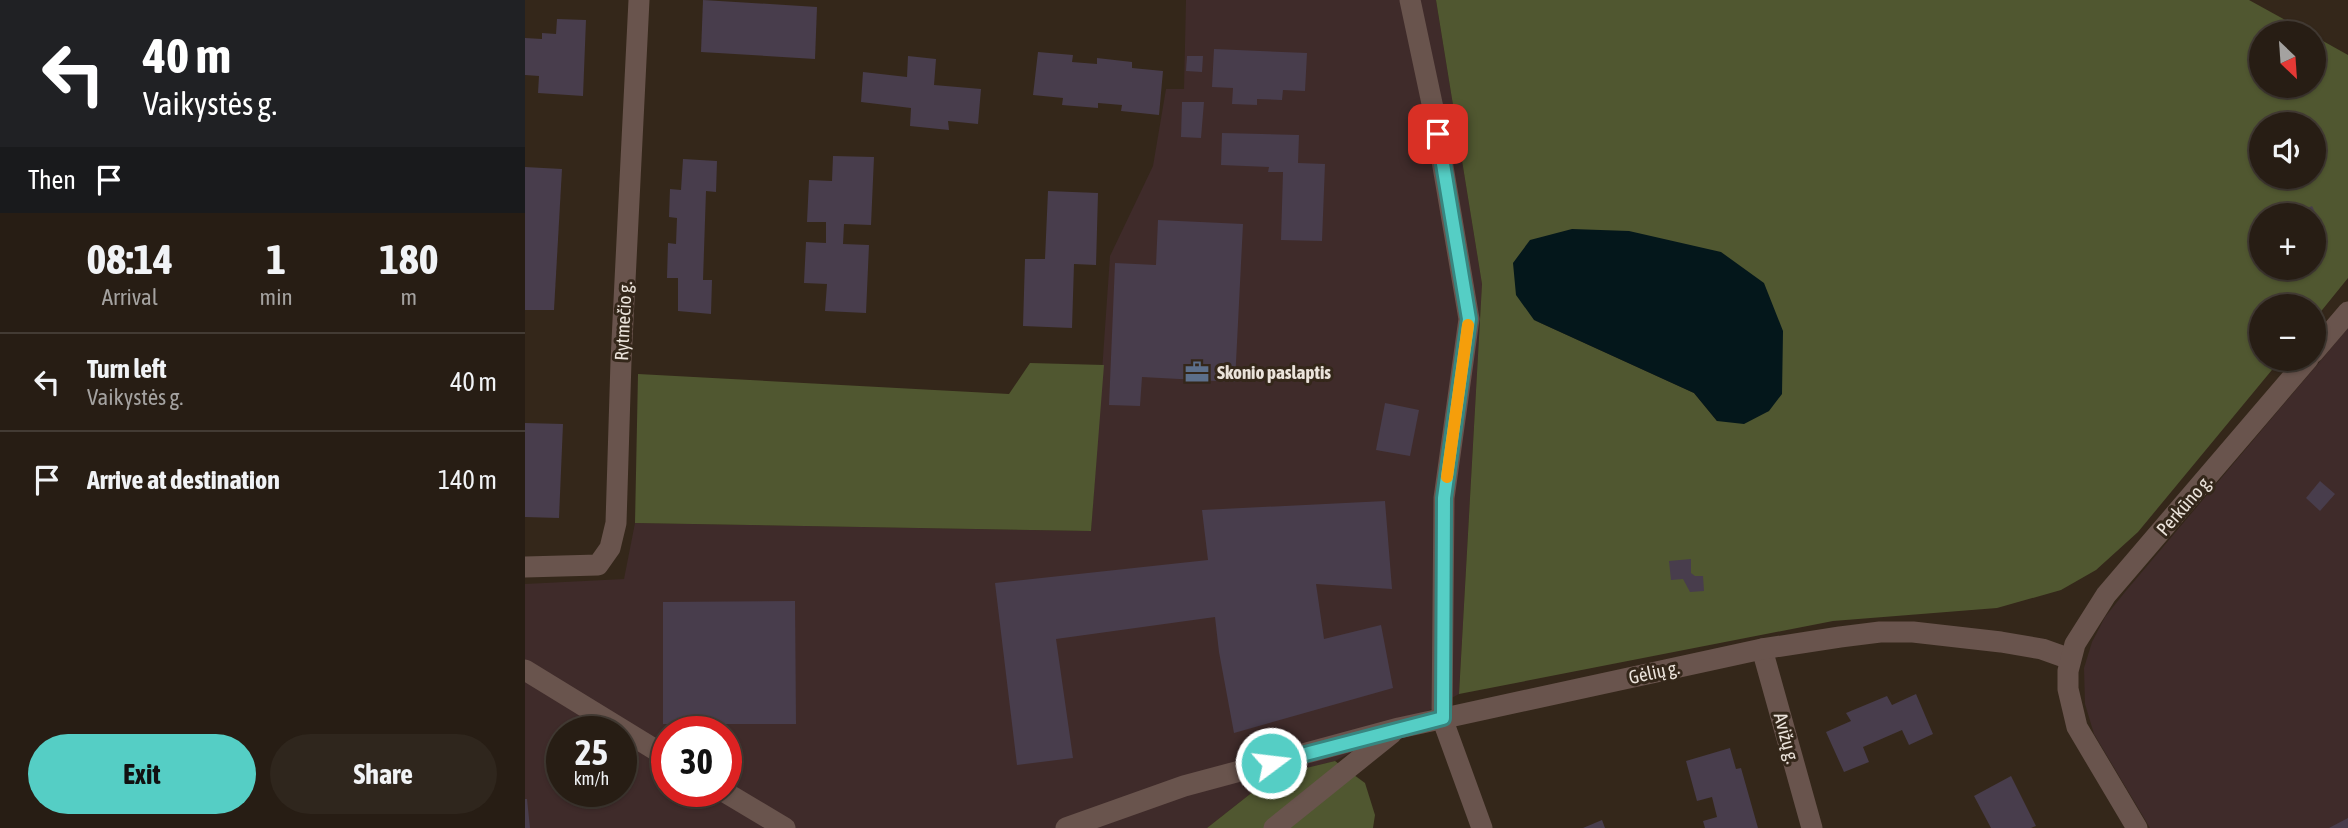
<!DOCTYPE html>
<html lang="en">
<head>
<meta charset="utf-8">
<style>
  body { margin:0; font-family:"Asap Condensed",sans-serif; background:#2f261d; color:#f1f3f6; height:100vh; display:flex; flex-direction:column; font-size:26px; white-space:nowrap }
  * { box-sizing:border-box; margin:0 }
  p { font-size:23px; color:#a4a2a0 }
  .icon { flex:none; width:38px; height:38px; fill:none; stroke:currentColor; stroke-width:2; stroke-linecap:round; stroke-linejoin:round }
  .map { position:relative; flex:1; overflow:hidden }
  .sheet { display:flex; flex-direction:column; background:#271d14; width:525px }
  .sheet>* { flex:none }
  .hud { background:#202124; color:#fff; overflow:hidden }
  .needle { width:46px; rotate:155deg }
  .tools { position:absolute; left:1724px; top:21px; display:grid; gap:14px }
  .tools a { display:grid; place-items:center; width:77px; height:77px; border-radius:50%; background:#271d14; box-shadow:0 2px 5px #0004,0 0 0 2px #433b34; font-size:35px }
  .speed { position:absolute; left:21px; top:716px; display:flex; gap:14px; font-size:35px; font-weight:700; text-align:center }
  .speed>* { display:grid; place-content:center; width:91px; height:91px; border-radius:50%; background:#271d14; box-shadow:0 2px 5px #0004,0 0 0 2px #433b34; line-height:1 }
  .speed small { font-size:18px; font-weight:400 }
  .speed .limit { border:10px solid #d22; background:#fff; color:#111 }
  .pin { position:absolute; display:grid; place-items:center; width:60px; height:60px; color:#fff; margin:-30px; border-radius:14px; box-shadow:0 4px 10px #0006 }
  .me { position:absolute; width:77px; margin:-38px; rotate:75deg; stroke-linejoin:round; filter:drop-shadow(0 0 5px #0008) }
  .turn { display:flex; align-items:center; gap:24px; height:147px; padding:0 28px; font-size:32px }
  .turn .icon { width:91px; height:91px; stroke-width:2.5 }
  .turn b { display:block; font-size:49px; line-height:60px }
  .then { display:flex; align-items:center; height:66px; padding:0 28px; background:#0003; gap:14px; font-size:26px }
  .eta { display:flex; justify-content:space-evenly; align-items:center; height:119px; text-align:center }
  .eta b { font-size:42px; font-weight:700; line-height:49px }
  .button { display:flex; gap:14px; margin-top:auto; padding:14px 28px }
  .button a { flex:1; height:80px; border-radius:42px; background:#55cec5; color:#111; font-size:28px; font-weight:700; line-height:80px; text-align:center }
  .button a+a { background:#2f261d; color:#f1f3f6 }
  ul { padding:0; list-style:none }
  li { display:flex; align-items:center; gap:21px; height:98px; padding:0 28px; border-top:2px solid #433b34 }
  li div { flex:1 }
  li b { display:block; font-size:26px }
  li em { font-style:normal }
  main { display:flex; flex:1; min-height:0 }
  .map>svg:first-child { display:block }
  .industrial { fill:#3f2b2a; fill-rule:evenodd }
  .green { fill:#505730; fill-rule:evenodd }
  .water { fill:#04171b }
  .building { fill:#483d4c }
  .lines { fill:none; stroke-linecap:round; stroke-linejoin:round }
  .minor { stroke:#69544d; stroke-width:21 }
  .route-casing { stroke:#378680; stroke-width:18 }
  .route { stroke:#55cec5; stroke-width:12 }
  .slow { stroke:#f59e0b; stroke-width:12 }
  .labels { text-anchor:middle; stroke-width:6; stroke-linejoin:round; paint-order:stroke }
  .street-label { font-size:19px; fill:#ebe3db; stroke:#34271a }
  .poi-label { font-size:19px; font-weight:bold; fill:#ebe3db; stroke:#34271a; text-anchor:start }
</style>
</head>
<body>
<main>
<section class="sheet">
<div class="hud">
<div class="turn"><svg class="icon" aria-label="left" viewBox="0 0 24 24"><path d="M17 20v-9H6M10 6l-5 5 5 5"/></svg><div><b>40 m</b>Vaikystės g.</div></div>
<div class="then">Then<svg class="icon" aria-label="arrive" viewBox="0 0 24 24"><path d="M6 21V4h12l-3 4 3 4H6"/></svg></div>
</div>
<div class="eta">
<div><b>08:14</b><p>Arrival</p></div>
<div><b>1</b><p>min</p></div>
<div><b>180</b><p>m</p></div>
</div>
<ul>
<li><svg class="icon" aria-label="left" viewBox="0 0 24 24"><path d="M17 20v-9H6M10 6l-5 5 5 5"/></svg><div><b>Turn left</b><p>Vaikystės g.</p></div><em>40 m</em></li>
<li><svg class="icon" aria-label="arrive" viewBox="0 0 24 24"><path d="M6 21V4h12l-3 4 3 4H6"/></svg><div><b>Arrive at destination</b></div><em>140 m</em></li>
</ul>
<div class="button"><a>Exit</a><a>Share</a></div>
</section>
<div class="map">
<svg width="1823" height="828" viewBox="0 0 1823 828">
  <rect width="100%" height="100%" fill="#34271a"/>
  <g class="industrial">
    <path d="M661,0H911L957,284L934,694L810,761L748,776L682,828H0V584L99,579L110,523L566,531L585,256L628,166L641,89H659ZM37,732H96V791H37ZM142,732H201V791H142Z"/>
    <polygon points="1823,328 1823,828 1625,828 1569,734 1560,704 1559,668 1567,642 1580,617 1600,592"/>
  </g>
  <g class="green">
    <path d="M911,0H1724L1784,33H1736V86H1788L1789,36L1823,55V278L1789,320L1788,306H1736V359H1756L1613,532L1571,570L1536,590L1472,608L1308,621L934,694L957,284ZM1736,124H1788V177H1736ZM1736,215H1788V268H1736ZM1009,320L1244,411L1192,421L1169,393Z"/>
    <polygon points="505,363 579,365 566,531 110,523 113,374 484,394"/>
    <polygon points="810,761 840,783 850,815 848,828 682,828 748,776"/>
  </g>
  <polygon class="water" points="1047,229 1104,231 1196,252 1239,283 1258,331 1257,394 1244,411 1219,424 1192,421 1169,393 1009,320 991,295 988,263 1005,240"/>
  <g class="building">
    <polygon points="178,0 292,7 290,59 176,52"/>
    <polygon points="32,19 61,20 58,96 13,93 14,76 0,75 0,38 17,39 17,33 31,34"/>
    <polygon points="689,49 782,53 780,91 758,90 757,100 732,99 732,105 707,104 708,88 687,87"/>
    <polygon points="513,52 548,55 547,62 572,64 572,58 607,62 607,68 638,71 634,115 596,111 597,105 573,103 573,108 537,105 538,98 508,95"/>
    <polygon points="383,56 411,59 409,85 456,89 453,124 423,121 424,130 385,126 386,108 336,102 338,72 382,77"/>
    <polygon points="662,56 678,56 677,72 661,71"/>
    <polygon points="657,102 679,102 676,138 656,137"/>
    <polygon points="697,133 774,135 773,163 800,164 797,241 756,240 758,172 743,172 744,167 696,165"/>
    <polygon points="308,156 349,157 346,225 319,224 318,244 344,245 341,313 300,311 302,284 279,283 281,242 301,243 301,222 282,222 284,180 307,181"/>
    <polygon points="158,159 192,161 191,192 181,191 178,280 187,280 186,314 153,311 153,278 142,278 143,243 151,244 152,218 144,217 145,189 156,190"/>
    <polygon points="0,167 37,169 29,310 0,310"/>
    <polygon points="523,191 573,193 571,265 549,264 547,328 498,326 500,259 520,259"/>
    <polygon points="1787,206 1797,226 1788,231 1788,215 1768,215"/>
    <polygon points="633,220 718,224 710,382 617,377 615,406 584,405 590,263 631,265"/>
    <polygon points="860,403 894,410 885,456 851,450"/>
    <polygon points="0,423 38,424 34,518 0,517"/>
    <polygon points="1795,481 1810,494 1795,511 1781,498"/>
    <polygon points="860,501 867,589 791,584 799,639 856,625 868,688 709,733 694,652 690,617 531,639 548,758 492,765 470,583 683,560 677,510"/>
    <polygon points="1166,559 1166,573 1170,576 1178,576 1179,591 1165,592 1158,579 1146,580 1144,561"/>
    <polygon points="270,601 271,724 138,724 138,602"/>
    <polygon points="1391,694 1408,734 1384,745 1377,730 1338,747 1344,762 1319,772 1301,732 1326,721 1321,713 1362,696 1367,705"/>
    <polygon points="1205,748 1211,769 1216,768 1233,828 1180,828 1178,821 1192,817 1187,797 1172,801 1161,761"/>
    <polygon points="1486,776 1511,826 1506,828 1466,828 1449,796"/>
    <polygon points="0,799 2,799 5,828 0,828"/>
    <polygon points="1823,818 1823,828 1804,828"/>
    <polygon points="1077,820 1080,828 1058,828"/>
  </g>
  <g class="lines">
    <g class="minor">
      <polyline points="885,0 908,108 944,319 919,498 917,718 957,828"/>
      <polyline points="1788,353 1823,312"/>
      <polyline points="0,567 73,565 85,548 91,523 96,361 114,0"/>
      <polyline points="1237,649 1287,828"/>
      <polyline points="0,670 142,757"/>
      <polyline points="198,791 260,828"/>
      <polyline points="541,828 659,786 874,728 1237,649 1315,637 1355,632 1388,632 1476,642 1517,649 1545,659"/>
      <polyline points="749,828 867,733"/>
      <polyline points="1612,828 1552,727 1543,689 1543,671 1550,644 1581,595 1783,359"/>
    </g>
  </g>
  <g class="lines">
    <g class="route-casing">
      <polyline id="route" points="746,763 918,718 919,498 944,319 913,134"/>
    </g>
    <use href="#route" class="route"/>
    <polyline class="slow" points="922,477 943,325"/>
  </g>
  <defs>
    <g id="office-bare" transform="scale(1.89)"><path d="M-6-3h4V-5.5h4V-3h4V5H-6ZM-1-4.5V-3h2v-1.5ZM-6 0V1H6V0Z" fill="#5c6f8a" stroke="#34271a" stroke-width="2.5" paint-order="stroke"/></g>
  </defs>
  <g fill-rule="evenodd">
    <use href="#office-bare" x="672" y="372"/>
  </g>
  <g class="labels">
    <g class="street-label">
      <text transform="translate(98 321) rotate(-87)" y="7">Rytmečio g.</text>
      <text transform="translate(1659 505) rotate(-49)" y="7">Perkūno g.</text>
      <text transform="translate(1129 672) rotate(-12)" y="7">Gėlių g.</text>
      <text transform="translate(1262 738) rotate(75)" y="7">Avižų g.</text>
    </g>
    <g class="poi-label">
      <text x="692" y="379">Skonio paslaptis</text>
    </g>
  </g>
</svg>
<div class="tools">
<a><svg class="needle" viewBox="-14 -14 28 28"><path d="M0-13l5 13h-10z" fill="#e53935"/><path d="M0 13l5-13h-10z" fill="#a4a2a0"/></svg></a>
<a><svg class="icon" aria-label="sound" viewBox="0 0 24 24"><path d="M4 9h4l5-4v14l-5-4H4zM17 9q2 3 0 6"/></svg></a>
<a>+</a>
<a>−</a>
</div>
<div class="speed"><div>25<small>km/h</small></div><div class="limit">30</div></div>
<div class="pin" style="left:913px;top:134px;background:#d93025"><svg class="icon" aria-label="arrive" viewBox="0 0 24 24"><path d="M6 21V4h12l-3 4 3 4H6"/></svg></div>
<svg class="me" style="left:746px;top:763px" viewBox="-20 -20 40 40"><circle r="17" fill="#55cec5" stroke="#fff" stroke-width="3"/><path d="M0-11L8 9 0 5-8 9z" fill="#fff"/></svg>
</div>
</main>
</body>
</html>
